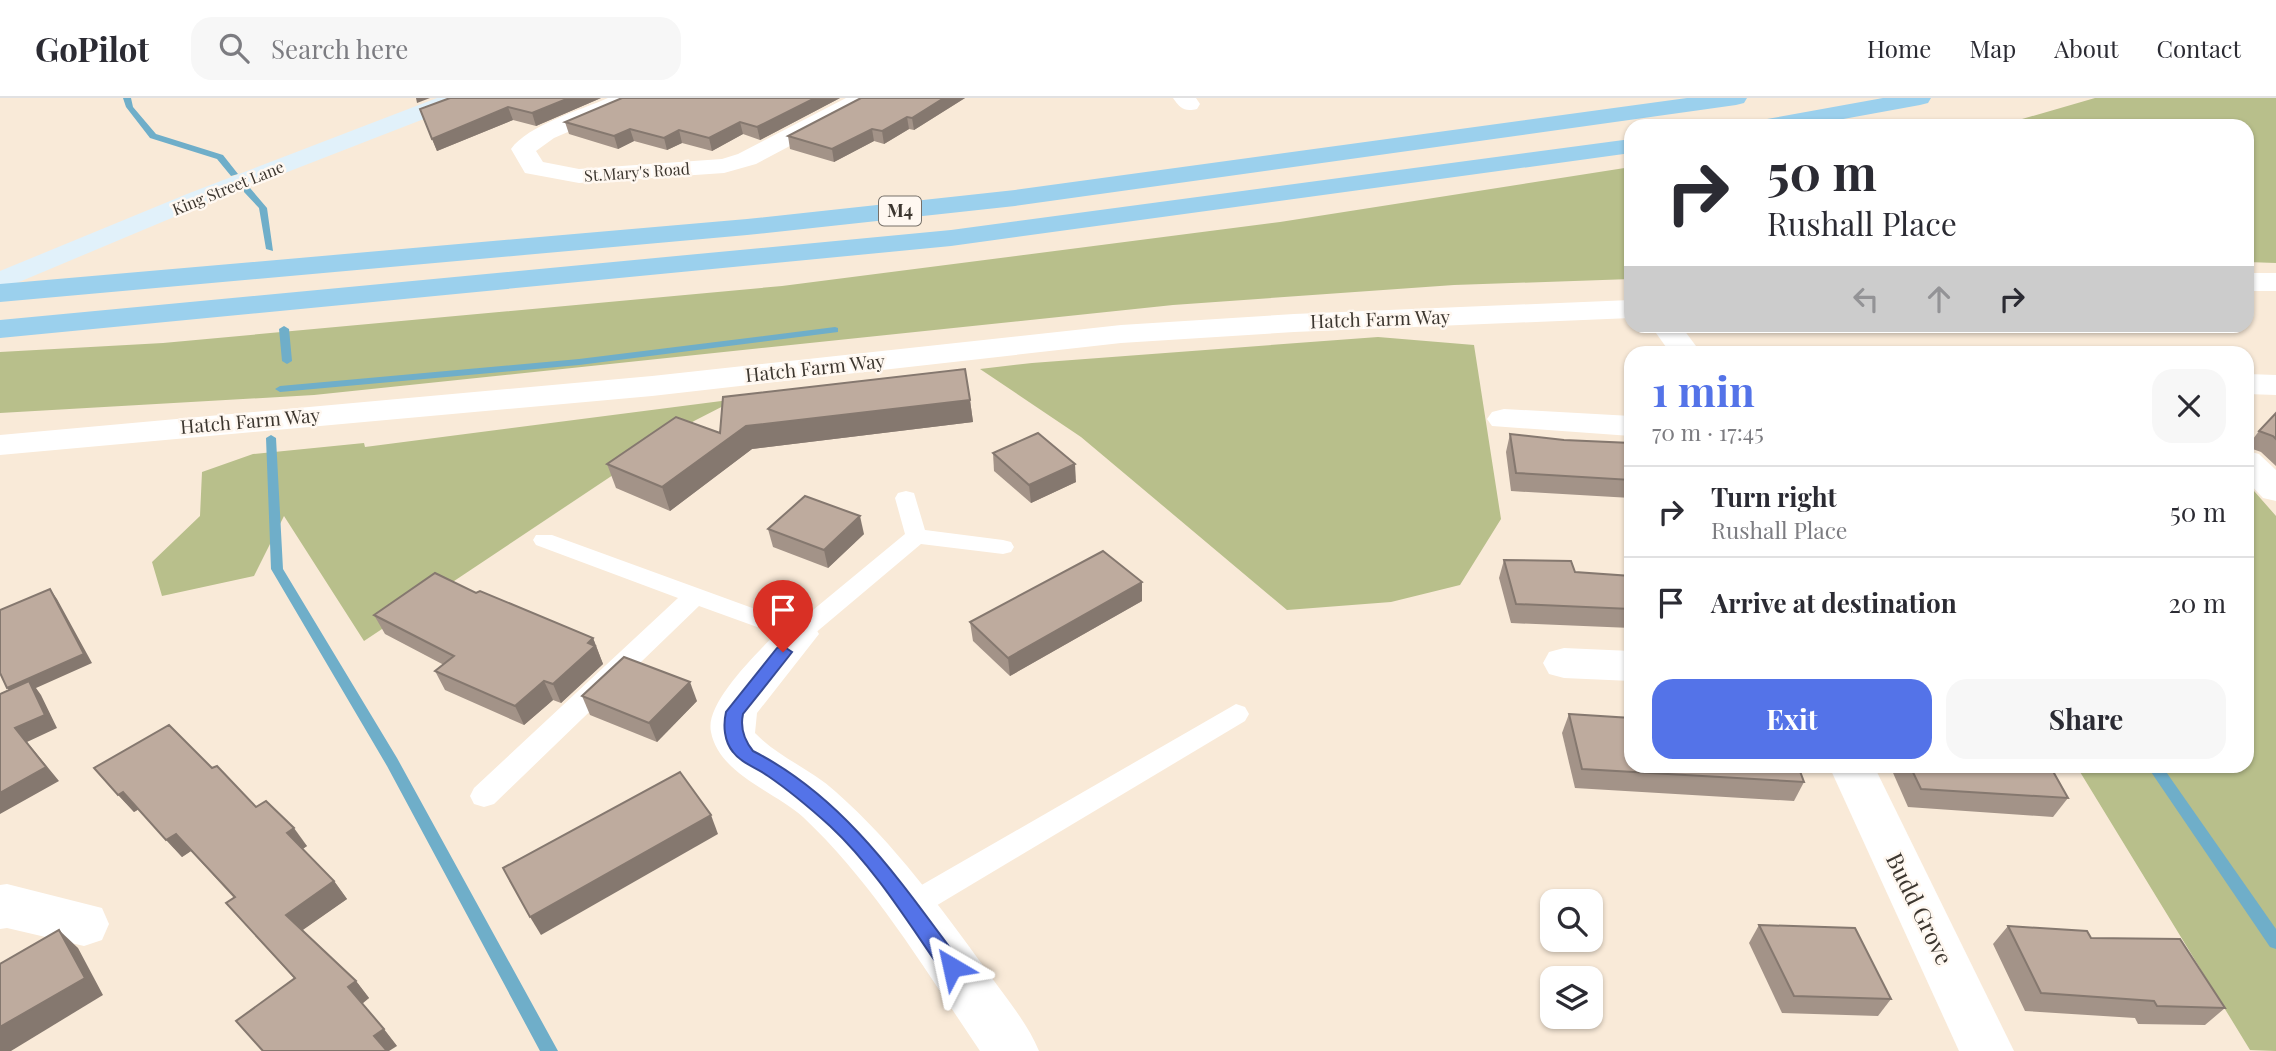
<!DOCTYPE html>
<html lang="en">
<head>
<meta charset="utf-8">
<style>
  body { margin:0; font-family:"Playfair Display",serif; background:#f7f7f7; color:#2b2b33; height:100vh; display:flex; flex-direction:column; font-size:26px; white-space:nowrap }
  * { box-sizing:border-box; margin:0 }
  p { font-size:23px; color:#7c7c81 }
  .icon { flex:none; width:38px; height:38px; fill:none; stroke:currentColor; stroke-width:2; stroke-linecap:round; stroke-linejoin:round }
  .map { position:relative; flex:1; overflow:hidden }
  .panel { position:absolute; left:1624px; top:248px; width:630px; height:427px; display:flex; flex-direction:column; background:#fff; border-radius:21px; box-shadow:0 2px 5px #0004 }
  .panel>* { flex:none }
  .guide { position:absolute; left:1624px; top:21px; width:630px; height:214px; border-radius:21px; box-shadow:0 2px 5px #0004; background:#fff; color:#2b2b33; overflow:hidden }
  .controls { position:absolute; left:1540px; top:791px; display:grid; gap:14px }
  .controls a { display:grid; place-items:center; width:63px; height:63px; border-radius:14px; background:#fff; box-shadow:0 2px 5px #0004; font-size:35px }
  .pin { position:absolute; display:grid; place-items:center; width:60px; height:60px; color:#fff; margin:-72px -30px; border-radius:50% 50% 50% 0; rotate:-45deg; box-shadow:0 0 7px #0007 }
  .pin .icon { rotate:45deg }
  .me { position:absolute; width:77px; margin:-38px; rotate:324deg; stroke-linejoin:round; filter:drop-shadow(0 0 5px #0008) }
  .turn { display:flex; align-items:center; gap:24px; height:147px; padding:0 28px; font-size:32px }
  .turn .icon { width:91px; height:91px; stroke-width:2.5 }
  .turn b { display:block; font-size:49px; line-height:60px }
  .lanes { display:flex; align-items:center; height:66px; padding:0 28px; background:#0003; justify-content:center; gap:35px; direction:ltr }
  .lanes .off { opacity:.35 }
  .round { display:grid; place-items:center; flex:none; width:74px; height:74px; border-radius:21px; background:#f7f7f7 }
  .head { display:flex; align-items:center; justify-content:space-between; height:119px; padding:0 28px }
  h1 { font-size:42px; font-weight:700; line-height:52px; color:#5473e8 }
  .button { display:flex; gap:14px; margin-top:auto; padding:14px 28px }
  .button a { flex:1; height:80px; border-radius:21px; background:#5473e8; color:#fff; font-size:28px; font-weight:700; line-height:80px; text-align:center }
  .button a+a { background:#f7f7f7; color:#2b2b33 }
  ul { padding:0; list-style:none }
  li { display:flex; align-items:center; gap:21px; height:91px; padding:0 28px; border-top:2px solid #e1e1e2 }
  li div { flex:1 }
  li b { display:block; font-size:26px }
  li em { font-style:normal }
  header { display:flex; align-items:center; gap:42px; box-sizing:border-box; height:98px; padding:0 35px; background:#fff; border-bottom:2px solid #e1e1e2 }
  header strong { font-size:33px }
  nav { display:flex; gap:38px; margin-inline-start:auto; font-size:24px }
  .search { width:490px; height:63px; background:#f7f7f7; display:flex; align-items:center; gap:18px; box-sizing:border-box; padding:0 24px; border-radius:21px; color:#7c7c81; font-size:26px }
  .map>svg:first-child { display:block }
  .green { fill:#b8bf8b }
  .lines { fill:none; stroke-linecap:round; stroke-linejoin:round }
  .stream { fill:#6faec9; fill-rule:evenodd }
  .service { fill:#fff; fill-rule:evenodd }
  .minor { fill:#fff; fill-rule:evenodd }
  .tertiary { fill:#fff; fill-rule:evenodd }
  .secondary { fill:#e1f1fa; fill-rule:evenodd }
  .motorway { fill:#9bd0ed; fill-rule:evenodd }
  .wall { fill:#a39388 }
  .shaded-wall { fill:#85786f }
  .building { fill:#beab9e; stroke:#85786f; stroke-width:2 }
  .route { fill:#5473e8; stroke:#374b97; stroke-width:2 }
  .labels { text-anchor:middle; stroke-width:5; stroke-linejoin:round; paint-order:stroke }
  .far-street-label { font-size:16px; fill:#3c362f; stroke:#fff8f1 }
  .shield { fill:#fff8f1; stroke:#767069; stroke-width:2 }
  .shield-label { font-size:18px; font-weight:bold; fill:#3c362f }
  .street-label { font-size:19px; fill:#3c362f; stroke:#fff8f1 }
  .near-street-label { font-size:23px; fill:#3c362f; stroke:#fff8f1 }
</style>
</head>
<body>
<header>
<strong>GoPilot</strong>
<div class="search"><svg class="icon" aria-label="search" viewBox="0 0 24 24"><circle cx="10" cy="10" r="6"/><path d="M15 15l6 6"/></svg>Search here</div>
<nav><a>Home</a><a>Map</a><a>About</a><a>Contact</a></nav>
</header>
<div class="map">
<svg width="2276" height="953" viewBox="0 0 2276 953">
  <rect width="100%" height="100%" fill="#f9ead8"/>
  <g class="green">
    <polygon points="2095,0 2276,0 2276,165 2247,164 2247,28 1998,28"/>
    <polygon points="1631,69 1631,181 1454,187 1173,207 314,297 0,315 0,254 163,245 782,188 1280,124"/>
    <polygon points="1378,239 1474,247 1501,421 1460,487 1391,504 1287,512 1081,339 980,271 1032,265"/>
    <polygon points="737,301 694,323 364,543 284,418 254,478 162,498 152,464 200,418 202,374 253,356 364,345 365,349"/>
    <polygon points="2247,385 2276,418 2276,953 2250,952 2077,669 2247,668"/>
  </g>
  <g class="lines">
    <g class="stream">
      <polygon points="123,0 131,0 133,9 156,36 223,57 238,76 231,78 217,61 150,40 126,9"/>
      <polygon points="244,90 250,90 267,110 273,153 266,151 259,110 244,94"/>
      <polygon points="284,228 289,231 292,263 287,266 282,263 279,231"/>
      <polygon points="835,229 838,230 838,234 579,267 280,294 275,291 280,288 579,261"/>
      <polygon points="271,337 276,340 283,471 397,660 558,953 540,953 387,668 271,471 266,340"/>
      <polygon points="2147,668 2162,668 2276,831 2276,851 2270,849"/>
    </g>
    <g class="service">
      <polygon points="906,393 914,395 925,432 1003,442 1011,444 1014,449 1011,454 1003,456 921,446 807,542 799,544 699,508 494,706 484,709 474,706 470,698 474,690 678,500 536,447 533,442 536,437 552,437 796,526 905,436 895,400 898,395"/>
      <polygon points="1236,606 1245,609 1249,616 1245,623 919,818 909,822 899,818 894,809 899,800"/>
    </g>
    <g class="minor">
      <path d="M608,0H638L635,5L554,40L536,53L543,64L579,71L722,61L738,56L846,0H874L871,5L756,66L724,75L579,85L525,75L511,51C528,27 581,12 608,0Z"/>
      <path d="M1173,0H1196L1200,6L1197,11C1184,14 1180,10 1173,0Z"/>
      <polygon points="1651,228 1681,228 1702,256 1671,256"/>
      <polygon points="2247,276 2276,277 2276,297 2247,296"/>
      <polygon points="1504,311 1631,318 1631,338 1492,328 1487,321 1492,314"/>
      <polygon points="2247,353 2259,356 2276,372 2276,403 2263,400 2247,383"/>
      <path d="M799,522L813,526L819,536L757,615L755,635C778,659 811,671 836,694C895,746 941,810 987,873C1005,899 1027,924 1039,953H980C925,872 875,787 803,719C774,693 719,676 711,634C704,603 765,548 785,526Z"/>
      <polygon points="1564,550 1631,553 1631,583 1564,580 1549,576 1543,565 1549,554"/>
      <polygon points="1829,668 1874,668 2014,953 1959,953"/>
      <polygon points="7,786 102,810 109,826 102,842 84,848 7,830 0,831 0,787"/>
    </g>
    <g class="tertiary">
      <rect x="2247" y="175" width="29" height="18"/>
      <polygon points="1631,202 1631,220 1294,234 1121,245 652,298 0,357 0,337 652,278 1121,227 1294,216"/>
    </g>
    <polygon class="secondary" points="437,0 468,0 465,5 205,106 0,192 0,173 187,96"/>
    <g class="motorway">
      <polygon points="1687,0 1747,0 1744,5 1736,7 1015,108 747,137 0,204 0,186 747,121 1015,92"/>
      <polygon points="1883,0 1931,0 1928,5 1920,7 1805,28 1755,28 1759,23 1767,21"/>
      <polygon points="1631,41 1631,55 951,148 0,240 0,222 951,132"/>
    </g>
  </g>
  <g class="wall">
    <polygon points="601,0 536,28 513,22 437,53 420,11"/>
    <polygon points="622,0 840,0 760,42 743,36 712,53 682,45 667,52 634,43 618,51 569,36 565,24"/>
    <polygon points="861,0 965,0 914,32 909,31 884,46 874,43 834,64 790,51 788,38"/>
    <polygon points="970,302 973,324 752,351 670,413 616,390 607,366 720,335"/>
    <polygon points="2276,315 2276,368 2261,354 2247,349 2259,333"/>
    <polygon points="1510,336 1564,342 1631,345 1631,400 1511,393 1506,354"/>
    <polygon points="993,355 1076,384 1031,405 994,373"/>
    <polygon points="768,431 864,436 828,470 773,449"/>
    <polygon points="1504,462 1575,474 1631,478 1631,530 1511,525 1499,480"/>
    <polygon points="476,495 593,540 603,566 561,605 553,602 524,627 445,592 435,573 444,567 385,536 374,517"/>
    <polygon points="1142,503 1010,578 973,543 970,524"/>
    <polygon points="582,598 697,603 657,644 590,617"/>
    <polygon points="1569,616 1804,684 1794,703 1575,690 1562,635"/>
    <polygon points="1890,668 2050,668 2068,700 2053,719 1908,709"/>
    <polygon points="94,670 212,670 256,709 307,748 302,751 334,783 347,801 302,832 356,883 369,900 362,905 397,948 294,880 226,805 234,800 191,753 182,759 139,711 134,714"/>
    <polygon points="1759,827 1891,901 1878,918 1782,915 1749,845"/>
    <polygon points="2008,828 2091,840 2225,910 2205,927 2138,926 2135,920 2025,913 1993,846"/>
  </g>
  <g class="shaded-wall">
    <polygon points="416,0 430,0 417,5"/>
    <polygon points="569,0 601,0 536,28 532,15"/>
    <polygon points="815,0 840,0 760,42 757,29"/>
    <polygon points="944,0 965,0 914,32 912,20"/>
    <polygon points="508,9 513,22 437,53 432,41"/>
    <polygon points="907,19 909,31 884,46 882,33"/>
    <polygon points="740,24 743,36 712,53 709,40"/>
    <polygon points="630,31 634,43 618,51 614,38"/>
    <polygon points="872,31 874,43 834,64 832,51"/>
    <polygon points="679,32 682,45 667,52 664,40"/>
    <polygon points="970,302 973,324 752,351 670,413 662,389 746,328"/>
    <polygon points="1075,366 1076,384 1031,405 1029,387"/>
    <polygon points="860,418 864,436 828,470 824,452"/>
    <polygon points="1142,484 1142,503 1010,578 1008,560"/>
    <polygon points="50,491 57,501 92,565 36,590 41,597 57,630 27,644 59,683 0,716 0,695 15,630 15,599 7,590"/>
    <polygon points="593,540 603,566 561,605 553,586 588,545"/>
    <polygon points="544,583 553,602 524,627 515,608"/>
    <polygon points="690,584 697,603 657,644 649,625"/>
    <polygon points="123,694 139,711 134,714 118,697"/>
    <polygon points="711,717 718,736 541,837 530,819"/>
    <polygon points="294,730 307,748 300,753 287,735"/>
    <polygon points="176,736 191,753 182,759 166,742"/>
    <polygon points="334,783 347,801 300,834 286,817"/>
    <polygon points="59,832 78,850 103,897 11,953 0,953 0,929"/>
    <polygon points="356,883 369,900 362,906 348,889"/>
    <polygon points="384,931 397,948 389,953 387,953 374,938"/>
  </g>
  <g class="building">
    <polygon points="450,0 569,0 532,15 508,9 432,41 420,11"/>
    <polygon points="622,0 815,0 757,29 740,24 709,40 679,32 664,40 630,31 614,38 565,24"/>
    <polygon points="861,0 944,0 912,20 907,19 882,33 872,31 832,51 788,38"/>
    <polygon points="965,271 970,302 746,328 662,389 607,366 676,319 720,335 723,299"/>
    <polygon points="2276,315 2276,341 2273,338 2259,333"/>
    <polygon points="1038,335 1075,366 1029,387 993,355"/>
    <polygon points="1510,336 1564,342 1631,345 1631,382 1516,375"/>
    <polygon points="805,398 860,418 824,452 768,431"/>
    <polygon points="1103,453 1142,484 1008,560 970,524"/>
    <polygon points="1504,462 1571,463 1575,474 1631,478 1631,511 1516,506"/>
    <polygon points="435,475 476,495 480,493 593,540 588,545 595,548 553,586 544,583 515,608 435,573 454,558 374,517"/>
    <polygon points="50,491 84,556 7,590 0,575 0,512"/>
    <polygon points="624,559 690,584 649,625 582,598"/>
    <polygon points="29,583 45,617 15,630 46,669 0,695 0,596"/>
    <polygon points="1569,616 1631,620 1631,668 1798,668 1804,684 1582,671"/>
    <polygon points="169,627 212,670 217,668 256,709 266,703 294,730 287,735 334,783 286,817 356,883 348,889 384,931 374,938 387,953 263,953 236,923 295,880 226,805 235,799 176,736 166,742 123,694 118,697 94,670"/>
    <polygon points="1910,668 2050,668 2068,700 1921,691"/>
    <polygon points="680,674 711,717 530,819 503,770"/>
    <polygon points="1759,827 1855,830 1891,901 1794,898"/>
    <polygon points="2008,828 2087,833 2091,840 2180,841 2225,910 2157,908 2154,903 2041,895"/>
    <polygon points="59,832 85,880 0,929 0,866"/>
  </g>
  <path class="route" d="M783,548L792,554L789,558L743,616C740,630 744,642 753,653C844,699 900,783 959,862L962,869L959,876L952,879L944,876C909,826 875,770 830,728C810,710 790,693 768,678C756,669 742,666 733,654C724,643 723,627 726,614L777,550Z"/>
  <g class="labels">
    <g class="far-street-label">
      <text transform="translate(637 74) rotate(-4)" y="6">St.Mary's Road</text>
      <text transform="translate(228 90) rotate(-22)" y="6">King Street Lane</text>
    </g>
    <rect class="shield" x="879" y="98.5" width="42" height="29" rx="5"/>
    <g class="shield-label">
      <text x="900" y="119">M4</text>
    </g>
    <g class="street-label">
      <text transform="translate(1380 221) rotate(-2)" y="7">Hatch Farm Way</text>
      <text transform="translate(815 270) rotate(-6)" y="7">Hatch Farm Way</text>
      <text transform="translate(250 323) rotate(-5)" y="7">Hatch Farm Way</text>
    </g>
    <g class="near-street-label">
      <text transform="translate(1919 811) rotate(64)" y="8">Budd Grove</text>
    </g>
  </g>
</svg>
<div class="controls">
<a><svg class="icon" aria-label="search" viewBox="0 0 24 24"><circle cx="10" cy="10" r="6"/><path d="M15 15l6 6"/></svg></a>
<a><svg class="icon" aria-label="layers" viewBox="0 0 24 24"><path d="M12 4l9 5-9 5-9-5zM3 14l9 5 9-5"/></svg></a>
</div>
<div class="pin" style="left:783px;top:554px;background:#d93025"><svg class="icon" aria-label="arrive" viewBox="0 0 24 24"><path d="M6 21V4h12l-3 4 3 4H6"/></svg></div>
<svg class="me" style="left:952px;top:869px" viewBox="-20 -20 40 40"><path d="M0-17L14 15 0 8-14 15z" fill="#5473e8" stroke="#fff" stroke-width="4"/></svg>
<div class="guide">
<div class="turn"><svg class="icon" aria-label="right" viewBox="0 0 24 24"><path d="M7 20v-9h11M14 6l5 5-5 5"/></svg><div><b>50 m</b>Rushall Place</div></div>
<div class="lanes"><svg class="icon off" aria-label="left" viewBox="0 0 24 24"><path d="M17 20v-9H6M10 6l-5 5 5 5"/></svg><svg class="icon off" aria-label="ahead" viewBox="0 0 24 24"><path d="M12 20V5M6 11l6-6 6 6"/></svg><svg class="icon" aria-label="right" viewBox="0 0 24 24"><path d="M7 20v-9h11M14 6l5 5-5 5"/></svg></div>
</div>
<section class="panel">
<div class="head"><div><h1>1 min</h1><p>70 m · 17:45</p></div><a class="round"><svg class="icon" aria-label="close" viewBox="0 0 24 24"><path d="M6 6l12 12M18 6L6 18"/></svg></a></div>
<ul>
<li><svg class="icon" aria-label="right" viewBox="0 0 24 24"><path d="M7 20v-9h11M14 6l5 5-5 5"/></svg><div><b>Turn right</b><p>Rushall Place</p></div><em>50 m</em></li>
<li><svg class="icon" aria-label="arrive" viewBox="0 0 24 24"><path d="M6 21V4h12l-3 4 3 4H6"/></svg><div><b>Arrive at destination</b></div><em>20 m</em></li>
</ul>
<div class="button"><a>Exit</a><a>Share</a></div>
</section>
</div>
</body>
</html>
